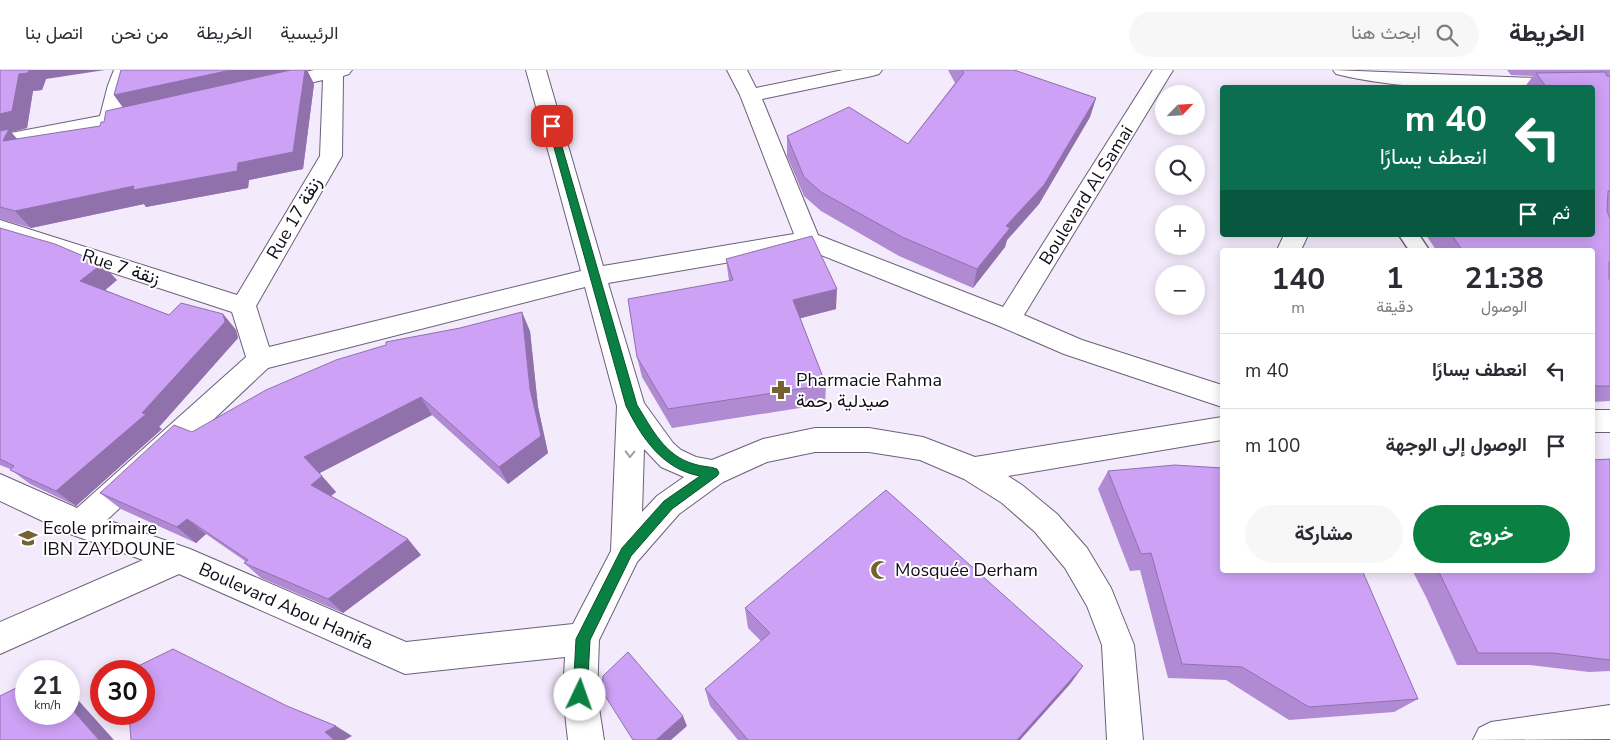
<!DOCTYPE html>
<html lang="ar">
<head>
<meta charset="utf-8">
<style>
  body { margin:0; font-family:"Nunito Sans",Vazirmatn,sans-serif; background:#f7f7f7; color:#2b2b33; direction:rtl; height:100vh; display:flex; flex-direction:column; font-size:19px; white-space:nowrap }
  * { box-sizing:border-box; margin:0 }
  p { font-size:16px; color:#7c7c81 }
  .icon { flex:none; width:28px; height:28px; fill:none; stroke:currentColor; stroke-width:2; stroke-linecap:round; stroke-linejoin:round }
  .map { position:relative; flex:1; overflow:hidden; direction:ltr }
  .side { position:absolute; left:1220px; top:178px; width:375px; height:325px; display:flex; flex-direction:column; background:#fff; border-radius:5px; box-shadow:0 2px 12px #0003; direction:rtl }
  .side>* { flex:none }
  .top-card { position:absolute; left:1220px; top:15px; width:375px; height:152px; border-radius:5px; box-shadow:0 2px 12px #0003; direction:rtl; background:#0b6e4f; color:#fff; overflow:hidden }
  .needle { width:32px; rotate:65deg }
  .tools { position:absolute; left:1155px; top:15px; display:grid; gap:10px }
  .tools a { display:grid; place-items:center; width:50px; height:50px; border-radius:50%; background:#fff; box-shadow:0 2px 12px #0003; font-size:25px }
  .speed { position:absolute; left:15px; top:590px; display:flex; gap:10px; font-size:25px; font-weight:700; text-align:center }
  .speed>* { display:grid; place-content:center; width:65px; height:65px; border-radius:50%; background:#fff; box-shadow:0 2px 12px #0003; line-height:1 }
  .speed small { font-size:12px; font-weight:400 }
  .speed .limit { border:8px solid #d22; background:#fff; color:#111 }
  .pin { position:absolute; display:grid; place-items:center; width:42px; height:42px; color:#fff; margin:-21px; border-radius:10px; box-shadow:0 2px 8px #0006 }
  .me { position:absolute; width:55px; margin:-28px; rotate:3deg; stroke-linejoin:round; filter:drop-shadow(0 0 4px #0008) }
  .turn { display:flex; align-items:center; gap:18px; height:105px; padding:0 25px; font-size:22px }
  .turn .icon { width:65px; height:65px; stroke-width:2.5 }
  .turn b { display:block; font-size:35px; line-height:42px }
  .then { display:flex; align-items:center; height:48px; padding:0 25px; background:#0003; gap:10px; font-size:19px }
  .eta { display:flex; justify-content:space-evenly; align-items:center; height:85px; text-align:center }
  .eta b { font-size:30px; font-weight:700; line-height:35px }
  .cta { display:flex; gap:10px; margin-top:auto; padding:10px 25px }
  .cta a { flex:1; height:58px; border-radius:30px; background:#0b8043; color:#fff; font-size:20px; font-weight:700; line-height:58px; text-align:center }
  .cta a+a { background:#f7f7f7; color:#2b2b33 }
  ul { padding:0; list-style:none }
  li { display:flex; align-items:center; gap:15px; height:75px; padding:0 25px; border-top:1px solid #e1e1e2 }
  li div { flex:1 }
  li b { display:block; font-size:19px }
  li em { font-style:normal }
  header { display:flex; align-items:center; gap:30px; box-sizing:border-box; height:70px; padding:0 25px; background:#fff; border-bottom:1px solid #e1e1e2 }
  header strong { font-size:24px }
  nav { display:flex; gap:28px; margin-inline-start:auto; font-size:18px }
  .search { width:350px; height:45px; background:#f7f7f7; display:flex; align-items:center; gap:12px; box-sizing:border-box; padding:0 18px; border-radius:28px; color:#7c7c81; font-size:19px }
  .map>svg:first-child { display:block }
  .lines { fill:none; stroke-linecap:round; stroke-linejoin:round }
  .lane-casing { stroke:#6c6078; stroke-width:3 }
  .street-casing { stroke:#6c6078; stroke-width:2 }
  .lane { fill:#fff; fill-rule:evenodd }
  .street { fill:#fff; fill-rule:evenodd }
  .wall { fill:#b08ad3 }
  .shaded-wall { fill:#9071ac }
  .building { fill:#cda1f5; stroke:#9071ac }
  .oneway { stroke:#a09ea2 }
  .route { fill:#0b8043; stroke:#07532c }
  .labels { text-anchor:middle; stroke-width:4; stroke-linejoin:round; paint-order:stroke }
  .street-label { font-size:18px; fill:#110d16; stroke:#fff }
  .poi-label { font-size:18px; fill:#110d16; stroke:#fff; text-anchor:start }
</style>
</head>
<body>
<header>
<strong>الخريطة</strong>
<div class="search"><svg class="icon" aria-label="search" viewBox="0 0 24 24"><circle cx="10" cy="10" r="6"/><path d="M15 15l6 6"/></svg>ابحث هنا</div>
<nav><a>الرئيسية</a><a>الخريطة</a><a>من نحن</a><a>اتصل بنا</a></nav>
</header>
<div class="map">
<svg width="1610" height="670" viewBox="0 0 1610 670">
  <rect width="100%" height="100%" fill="#f3eafb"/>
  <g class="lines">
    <g class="lane-casing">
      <polygon id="lane" points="1399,165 1419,165 1429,180 1409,180"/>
    </g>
    <g class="street-casing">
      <g id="street">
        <polygon points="114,0 134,0 122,42 138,39 145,40 148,45 145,50 109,59 0,79 0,65 100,46 108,15"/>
        <path d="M314,0H352L349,4L343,6L342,86L256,236L269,277L581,201L526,0H546L603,196L794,164L740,25L727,0H747L756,18L843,0H882L879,4L872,6L762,29L818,165L1003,237L1153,0H1173L1024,245L1082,270L1222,315V337L1064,284L999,256L806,179L608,213L644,333L673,373L681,380L696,387L712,390L763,369L815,358H869L923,367L975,387L1222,347V370L1008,406L1022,415L1057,444L1087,478L1111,518L1134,575L1143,670H1107L1102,575L1087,536L1065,498L1035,462L1002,433L964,409L920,390L869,382H815L767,392L723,412L679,444L637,492L599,570L597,625L604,670H568L563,625L565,587L405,604L179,504L0,584V552L143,490L70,464L0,431V404L77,438L246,287L232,242L0,166V150L237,225L320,86L323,10L273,21L266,19L263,15L266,11ZM585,217L617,336L611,481L573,554L406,572L190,479L107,450L268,298ZM644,379L661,397L684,407L657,426L642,442Z"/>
        <path d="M1333,0L1610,11V23L1592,22V18C1510,18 1416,24 1336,4Z"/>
        <polygon points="1284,165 1308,165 1301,180 1277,180"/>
        <rect x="1592" y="340" width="18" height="22"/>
        <polygon points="1610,635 1610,669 1473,670 1479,658 1491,652"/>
      </g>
    </g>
    <use href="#lane" class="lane"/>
    <use href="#street" class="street"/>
  </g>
  <g class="wall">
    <polygon points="0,0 46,9 42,20 33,21 27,58 11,62 17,69 100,56 104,52 123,38 114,25 121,0 307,0 314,14 303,99 249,110 248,118 146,137 144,134 31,158 0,149"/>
    <polygon points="948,0 1014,0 1096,28 1090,47 1039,134 1007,170 1005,177 973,218 899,186 821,141 804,126 787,86 787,66 908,74 955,13"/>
    <polygon points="1507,0 1610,0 1610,331 1592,332 1592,180 1436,180 1426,165 1592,165 1592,18 1524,18 1533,6 1511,5"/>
    <polygon points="0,158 117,210 105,220 169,245 223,244 236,260 238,268 159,357 162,359 76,436 30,414 10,399 0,395"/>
    <polygon points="726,189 836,239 800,248 826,315 825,334 672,358 642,307 637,287 729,211"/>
    <polygon points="460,258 530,261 538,337 548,383 508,414 432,345 319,403 336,422 331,426 421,485 343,543 261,508 244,493 245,491 206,464 196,473 121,439 100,423 192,362"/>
    <polygon points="1610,389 1610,601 1589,602 1530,595 1457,595 1426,527 1412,500 1592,500"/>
    <polygon points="1108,401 1222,500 1418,629 1394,642 1289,650 1226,610 1168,608 1140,500 1130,501 1098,419"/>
    <polygon points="745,538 1083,596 1070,614 1020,670 738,670 710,636 705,619 761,571 748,558"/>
  </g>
  <g class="shaded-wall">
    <polygon points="29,0 105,0 46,9 42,20 33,21 27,58 11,62 24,77 3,71 0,65 0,44 19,4"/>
    <polygon points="231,0 307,0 314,14 303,99 249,110 248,118 146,137 144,134 31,158 15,141 125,40 114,25"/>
    <polygon points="1096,28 1090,47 1039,134 1007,170 1005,177 973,218 977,199 1006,156"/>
    <polygon points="102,194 117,210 96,228 80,211"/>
    <polygon points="837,219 836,239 794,250 793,230"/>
    <polygon points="522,242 530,261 538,337 548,383 508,414 499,397 530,319"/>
    <polygon points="223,244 236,260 238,268 159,357 162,359 76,436 56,421"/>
    <polygon points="421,327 432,345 318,404 304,387"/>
    <polygon points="322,406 336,422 325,431 311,415"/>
    <polygon points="187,449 206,464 196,473 177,457"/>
    <polygon points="408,469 421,485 343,543 328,529"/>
    <polygon points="1083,596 1070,614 1020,670 1017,670"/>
    <polygon points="69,620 114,670 99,670 69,636"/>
    <polygon points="683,646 687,656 671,670 656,670"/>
    <polygon points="336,656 352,666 345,670 334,670 325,662"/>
  </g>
  <g class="building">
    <polygon points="0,0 29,0 28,3 19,4 12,41 0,44"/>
    <polygon points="121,0 231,0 114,25"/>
    <polygon points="291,0 305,0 293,82 238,93 237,101 133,120 134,116 15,141 0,137 0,61 9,59 3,71 100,56 101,52 104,52 106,41"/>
    <polygon points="962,0 1014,0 1096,28 1044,115 1006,156 1010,158 977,199 902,167 821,122 804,107 787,66 849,37 908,74 964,3"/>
    <polygon points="1605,2 1607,6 1610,6 1610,121 1608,121 1607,141 1610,149 1610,192 1609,192 1609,209 1610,209 1610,316 1592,316 1592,180 1462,180 1452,165 1592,165 1592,18 1547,18 1536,3"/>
    <polygon points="0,158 55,174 102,194 80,211 169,245 181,233 223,244 225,252 142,343 146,344 56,421 10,400 14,396 0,389"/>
    <polygon points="812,166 837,219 793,230 826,315 668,339 637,287 628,229 733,210 726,189"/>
    <polygon points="522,242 530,319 541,366 499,397 421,327 304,387 322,406 311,415 408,469 328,529 244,493 248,490 187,449 177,457 100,423 174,355 192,362 266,320 336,290 386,275 386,272 460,258"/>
    <polygon points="1610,389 1610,590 1553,583 1478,583 1438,500 1592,500 1592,390"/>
    <polygon points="1175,395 1222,398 1222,500 1362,500 1418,629 1309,637 1242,597 1182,594 1151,483 1141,484 1108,401"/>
    <polygon points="886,420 1083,596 1017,670 748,670 705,619 770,563 745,538"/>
    <polygon points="173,579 287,636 336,656 325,662 334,670 131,670 129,644 144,644 144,601 128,601"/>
    <polygon points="628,582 683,646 656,670 633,670 602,621 603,606"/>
    <polygon points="26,613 26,644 69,644 69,636 99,670 0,670 0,626"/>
  </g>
  <defs><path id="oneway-chevron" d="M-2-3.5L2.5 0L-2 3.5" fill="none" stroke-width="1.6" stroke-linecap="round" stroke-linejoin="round" transform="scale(1.25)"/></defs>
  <use class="oneway" href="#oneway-chevron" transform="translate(630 384) rotate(92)"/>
  <path class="route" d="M552,53L556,56L637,335C652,359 665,386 694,394C702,397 710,396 717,399L719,403L717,406L672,439L631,486L590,570L587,625L585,630L580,632L575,630L573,625L576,569L622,478L664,431L700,406C662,399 642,368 626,336L548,56Z"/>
  <defs>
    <g id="pharmacy-bare" transform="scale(1.5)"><path d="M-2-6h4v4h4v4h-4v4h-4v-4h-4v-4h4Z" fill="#746231" stroke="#fff" stroke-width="2.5" paint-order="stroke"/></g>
    <g id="school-bare" transform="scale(1.5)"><path d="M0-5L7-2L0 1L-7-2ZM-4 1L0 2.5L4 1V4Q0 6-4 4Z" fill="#746231" stroke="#fff" stroke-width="2.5" paint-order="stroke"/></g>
    <g id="mosque-bare" transform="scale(1.5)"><path d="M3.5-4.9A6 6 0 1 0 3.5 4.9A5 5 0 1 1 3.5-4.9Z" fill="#746231" stroke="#fff" stroke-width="2.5" paint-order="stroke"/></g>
  </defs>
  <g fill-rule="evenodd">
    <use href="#pharmacy-bare" x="781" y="320"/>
    <use href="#school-bare" x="28" y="468"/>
    <use href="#mosque-bare" x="880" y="500"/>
  </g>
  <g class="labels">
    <g class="street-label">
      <text transform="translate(1086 125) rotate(-58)" y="6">Boulevard Al Samai</text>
      <text transform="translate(294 148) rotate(-60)" y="6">Rue 17 زنقة</text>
      <text transform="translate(121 197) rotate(18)" y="6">Rue 7 زنقة</text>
      <text transform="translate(286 536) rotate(24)" y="6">Boulevard Abou Hanifa</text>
    </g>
    <g class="poi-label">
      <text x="796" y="316">Pharmacie Rahma<tspan x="796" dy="21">صيدلية رحمة</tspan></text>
      <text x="43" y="464">Ecole primaire<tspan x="43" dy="21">IBN ZAYDOUNE</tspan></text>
      <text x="895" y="506">Mosquée Derham</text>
    </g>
  </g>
</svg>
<div class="tools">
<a><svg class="needle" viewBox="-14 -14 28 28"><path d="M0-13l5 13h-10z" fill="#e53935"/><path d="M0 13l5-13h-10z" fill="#7c7c81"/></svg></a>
<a><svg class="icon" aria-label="search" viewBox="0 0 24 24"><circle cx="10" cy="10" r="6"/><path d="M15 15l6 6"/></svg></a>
<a>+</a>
<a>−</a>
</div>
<div class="speed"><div>21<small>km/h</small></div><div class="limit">30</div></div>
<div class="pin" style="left:552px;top:56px;background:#d93025"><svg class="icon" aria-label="arrive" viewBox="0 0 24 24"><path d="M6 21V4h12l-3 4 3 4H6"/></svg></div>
<svg class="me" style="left:580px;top:625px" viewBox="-20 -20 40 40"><circle r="19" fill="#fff"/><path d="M0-13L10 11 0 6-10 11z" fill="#0b8043"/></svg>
<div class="top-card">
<div class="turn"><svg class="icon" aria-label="left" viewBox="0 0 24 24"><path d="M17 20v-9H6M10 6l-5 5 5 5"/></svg><div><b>40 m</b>انعطف يسارًا</div></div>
<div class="then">ثم<svg class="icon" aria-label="arrive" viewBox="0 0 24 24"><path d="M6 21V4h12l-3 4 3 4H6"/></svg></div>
</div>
<section class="side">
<div class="eta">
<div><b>21:38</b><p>الوصول</p></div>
<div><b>1</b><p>دقيقة</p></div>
<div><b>140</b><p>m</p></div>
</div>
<ul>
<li><svg class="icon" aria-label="left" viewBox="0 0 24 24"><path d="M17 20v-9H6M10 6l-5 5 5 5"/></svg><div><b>انعطف يسارًا</b></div><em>40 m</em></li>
<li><svg class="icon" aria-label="arrive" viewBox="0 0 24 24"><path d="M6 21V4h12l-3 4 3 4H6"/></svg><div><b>الوصول إلى الوجهة</b></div><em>100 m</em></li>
</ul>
<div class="cta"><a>خروج</a><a>مشاركة</a></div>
</section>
</div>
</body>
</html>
